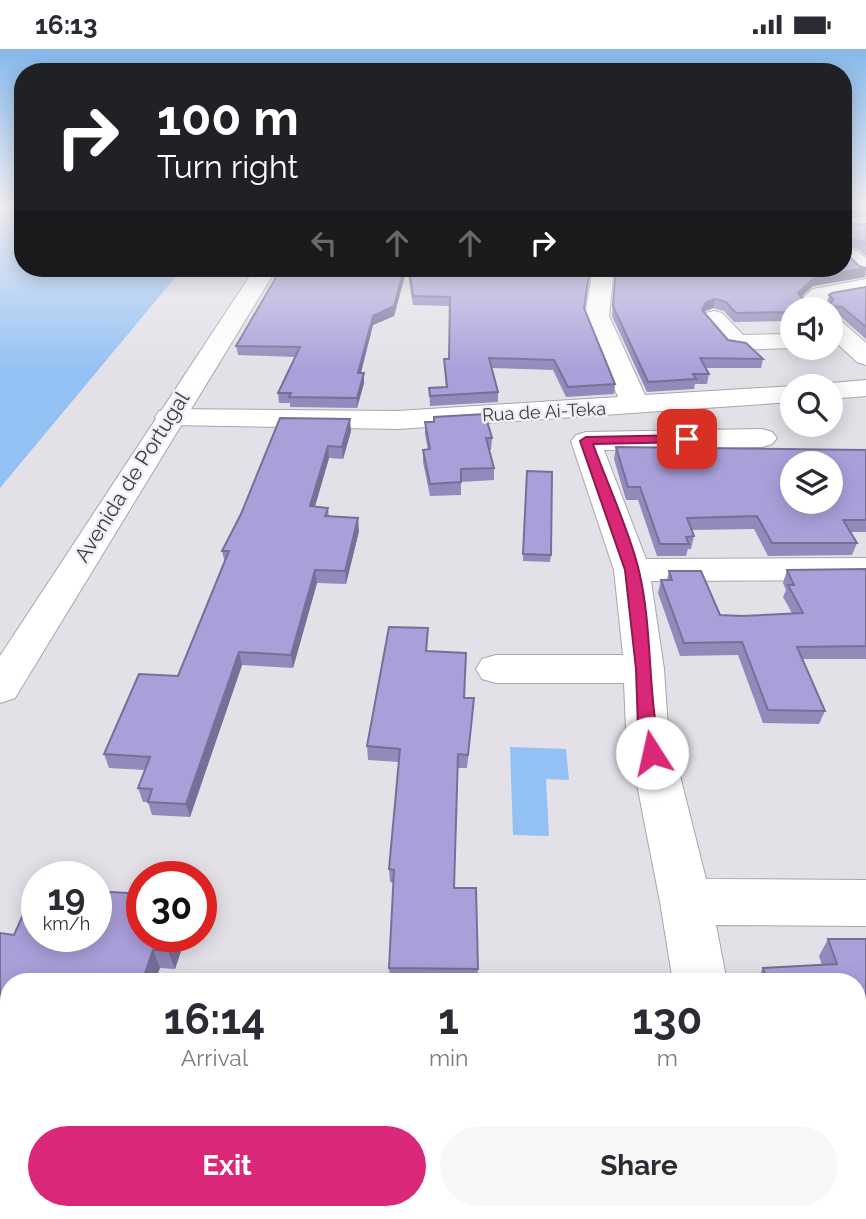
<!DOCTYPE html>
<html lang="en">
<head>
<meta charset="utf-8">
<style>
  body { margin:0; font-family:Raleway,sans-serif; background:#f7f7f7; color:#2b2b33; height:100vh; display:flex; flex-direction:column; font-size:26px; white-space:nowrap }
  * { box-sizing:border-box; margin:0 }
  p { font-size:23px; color:#7c7c81 }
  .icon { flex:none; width:38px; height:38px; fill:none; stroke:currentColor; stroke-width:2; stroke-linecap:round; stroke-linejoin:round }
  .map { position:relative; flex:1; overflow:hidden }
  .panel { position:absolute; left:0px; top:924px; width:866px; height:247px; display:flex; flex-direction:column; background:#fff; border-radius:28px 28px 0 0; box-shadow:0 4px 18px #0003 }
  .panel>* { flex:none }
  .top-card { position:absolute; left:14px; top:14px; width:838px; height:214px; border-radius:28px; box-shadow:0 4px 18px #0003; background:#202124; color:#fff; overflow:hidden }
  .fabs { position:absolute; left:780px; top:248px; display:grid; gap:14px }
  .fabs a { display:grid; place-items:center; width:63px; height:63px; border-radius:50%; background:#fff; box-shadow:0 4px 18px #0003; font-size:35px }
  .speed { position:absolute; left:21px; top:812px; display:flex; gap:14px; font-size:35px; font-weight:700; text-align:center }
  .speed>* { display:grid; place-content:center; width:91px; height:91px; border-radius:50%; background:#fff; box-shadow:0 4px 18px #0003; line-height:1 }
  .speed small { font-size:18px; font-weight:400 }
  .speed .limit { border:10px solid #d22; background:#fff; color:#111 }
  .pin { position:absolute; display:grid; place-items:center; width:60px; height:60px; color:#fff; margin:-30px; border-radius:14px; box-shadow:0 4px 10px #0006 }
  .me { position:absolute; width:77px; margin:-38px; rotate:350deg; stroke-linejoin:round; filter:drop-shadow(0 0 5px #0008) }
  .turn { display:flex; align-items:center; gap:24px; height:147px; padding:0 28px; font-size:32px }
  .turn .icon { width:91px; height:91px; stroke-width:2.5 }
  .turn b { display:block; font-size:49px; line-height:60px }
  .lanes { display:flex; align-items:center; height:66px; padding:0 28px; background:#0003; justify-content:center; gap:35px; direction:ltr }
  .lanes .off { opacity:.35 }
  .eta { display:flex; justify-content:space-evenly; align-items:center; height:119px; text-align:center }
  .eta b { font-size:42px; font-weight:700; line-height:49px }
  .cta { display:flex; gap:14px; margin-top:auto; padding:14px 28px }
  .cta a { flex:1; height:80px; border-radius:42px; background:#db2777; color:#fff; font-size:28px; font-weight:700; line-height:80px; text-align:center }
  .cta a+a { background:#f7f7f7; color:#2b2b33 }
  .status { display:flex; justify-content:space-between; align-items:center; height:49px; padding:0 35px; background:#fff; direction:ltr }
  .status svg { height:19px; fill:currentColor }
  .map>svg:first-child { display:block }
  .water { fill:#93c1f3 }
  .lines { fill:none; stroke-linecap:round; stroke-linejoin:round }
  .street-casing { stroke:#a9a5ac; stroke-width:2 }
  .secondary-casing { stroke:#a9a5ac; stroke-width:2 }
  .street { fill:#fff; fill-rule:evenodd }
  .secondary { fill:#fff; fill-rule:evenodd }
  .wall { fill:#9389bb }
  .shaded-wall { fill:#786f99 }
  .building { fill:#ab9fda; stroke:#786f99; stroke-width:2; fill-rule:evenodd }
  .route { fill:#db2777; stroke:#8e194d; stroke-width:2 }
  .labels { text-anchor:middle; stroke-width:5; stroke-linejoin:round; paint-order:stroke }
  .far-street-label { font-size:18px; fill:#3c3b3e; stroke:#f1eef5 }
  .street-label { font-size:21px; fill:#3c3b3e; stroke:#f1eef5 }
</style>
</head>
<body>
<div class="status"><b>16:13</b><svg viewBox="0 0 49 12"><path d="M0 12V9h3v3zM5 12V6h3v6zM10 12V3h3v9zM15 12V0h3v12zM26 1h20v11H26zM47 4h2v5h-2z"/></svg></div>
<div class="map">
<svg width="866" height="1170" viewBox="0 0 866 1170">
  <rect width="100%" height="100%" fill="#e4e0e8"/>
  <g class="water">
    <polygon points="0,158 23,158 23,219 183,219 0,439"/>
    <polygon points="510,698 566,700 569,731 546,730 549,787 513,786"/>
  </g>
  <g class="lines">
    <g class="street-casing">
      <g id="street">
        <polygon points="844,199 858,203 866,209 866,225 858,224 844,211"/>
        <polygon points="593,219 614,219 609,267 645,346 793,337 797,338 793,338 793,353 398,380 169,376 159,374 155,368 159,362 169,360 398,362 618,348 585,267"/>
        <polygon points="866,230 866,244 828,251 823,254 828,261 804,261 798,253 813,240"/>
        <polygon points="714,262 722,264 743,286 793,285 794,299 737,301 728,299 702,269 706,264"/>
        <polygon points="831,268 839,270 866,294 866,316 857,313 831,289"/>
        <polygon points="866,331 866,347 831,350 831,338 820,338 831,334"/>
        <polygon points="762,380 772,383 777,389 772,395 762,398 604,401 646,510 866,509 866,531 651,532 664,620 668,679 706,830 866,831 866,877 716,876 727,933 673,933 660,853 626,679 624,634 496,634 482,630 476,620 482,610 496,606 623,606 614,521 571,392 576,386 586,383"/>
        <polygon points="701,1162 767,1162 768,1170 702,1170"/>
      </g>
    </g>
    <g class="secondary-casing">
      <polygon id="secondary" points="255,219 277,219 15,649 0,654 0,607"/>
    </g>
    <use href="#street" class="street"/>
    <use href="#secondary" class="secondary"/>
  </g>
  <g class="wall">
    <polygon points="844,170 845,176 866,175 866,207 860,201 844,197 844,202 859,217 866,218 865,228 813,237 801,248 807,254 827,254 829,246 866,238 866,290 840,267 831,266 831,261 793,261 793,272 734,273 724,262 713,259 704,263 728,291 763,310 761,319 706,319 709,325 707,335 695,335 694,340 647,343 612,267 616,219"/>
    <polygon points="292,219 407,219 394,267 373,276 361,324 364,324 364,334 357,359 290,358 290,354 279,354 278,344 295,308 238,306 236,297"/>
    <polygon points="407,219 590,219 584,259 615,335 614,345 566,348 553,321 492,319 498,343 498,353 430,357 429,339 446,338 444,310 449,310 450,257 413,256"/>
    <polygon points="434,368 492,389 491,401 489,401 494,419 494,431 461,433 461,446 430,447 423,413 423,401 428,401 425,385 425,373 434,373"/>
    <polygon points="280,369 351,382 343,410 329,409 315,458 328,459 329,468 359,482 346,535 317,534 293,619 242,616 190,768 152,766 148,753 143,753 138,739 145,721 109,719 104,705 178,627 225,514 222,502 241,465"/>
    <polygon points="616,398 866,401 866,483 850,483 857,494 852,506 768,507 754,480 692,481 694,487 691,500 688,500 686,507 657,507 638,451 626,451 614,410"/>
    <polygon points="527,422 551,506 550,513 523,512"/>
    <polygon points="866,520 866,610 802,610 825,662 819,675 763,674 738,606 680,607 658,544 661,531 667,531 669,522 720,566 742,567 792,564 783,548 786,541 783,534 787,521"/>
    <polygon points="428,579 427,602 464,649 473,663 467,719 458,719 454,839 478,920 477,933 390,931 389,919 394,834 390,833 389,820 399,713 368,711 367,697"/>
    <polygon points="0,884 14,886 186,887 175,920 160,919 9,933 9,1027 0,1026"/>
    <polygon points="828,890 866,890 866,998 858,998 858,933 756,933 763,919 822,916 819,907"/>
    <polygon points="782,1162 858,1162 866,1170 784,1170"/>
  </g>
  <g class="shaded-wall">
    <polygon points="866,160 866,167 844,170 844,162"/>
    <polygon points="404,219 407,219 394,267 373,276 358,334 358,324 373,267"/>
    <polygon points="866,219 865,228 813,237 795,253 798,244 815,228"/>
    <polygon points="715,250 713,259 704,262 700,271 702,261 706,253"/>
    <polygon points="364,324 364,334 357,359 357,349"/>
    <polygon points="350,370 351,382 343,410 342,398"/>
    <polygon points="328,397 329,409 311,470 310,457"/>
    <polygon points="358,469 359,482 346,535 345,522"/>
    <polygon points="315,521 317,534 293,619 291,606"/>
    <polygon points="239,603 242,616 190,768 186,755"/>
    <polygon points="173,887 186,887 175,920 168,902"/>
    <polygon points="153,901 160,919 155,933 142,933"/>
    <polygon points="297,1162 302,1162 301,1170 295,1170"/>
  </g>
  <g class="building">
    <polygon points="844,158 866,158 866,160 844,162 845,176 866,175 866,196 862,192 845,189 844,202 859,217 866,219 815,228 798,244 807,254 831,254 833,250 829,246 832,244 866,238 866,278 842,258 832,257 831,262 793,261 793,263 736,264 726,253 715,250 706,253 702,261 728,291 746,294 763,310 700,309 709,325 693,325 696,330 648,333 613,257 616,219 844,219"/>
    <polygon points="292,219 404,219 394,257 373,267 358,324 364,324 357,349 289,348 291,344 278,344 300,298 236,297 278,225 288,225"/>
    <polygon points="409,219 590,219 584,259 615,335 568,338 554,311 489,309 498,343 430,347 429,339 447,338 444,310 449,310 450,248 413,247"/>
    <polygon points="485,365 492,389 486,389 494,419 461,420 461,433 430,435 423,401 430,400 425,373 434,373 434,368"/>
    <polygon points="280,369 350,370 342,398 328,397 310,457 328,459 325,467 358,469 345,522 315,521 291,606 239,603 186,755 148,753 152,740 138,739 150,708 104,705 139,625 178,627 229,502 222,502 241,465"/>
    <path d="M616,398L866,401V471H843L857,494H772L757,467L687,469L694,487L686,488L689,495H660L640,438H628ZM793,415H831V453H793Z"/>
    <polygon points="527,422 552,423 551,506 523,505"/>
    <polygon points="866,520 866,597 797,598 825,662 768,661 742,593 684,594 661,531 672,531 669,522 701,522 720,566 742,567 803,564 788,536 794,536 787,521"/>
    <polygon points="389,578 428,579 426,602 466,604 464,649 474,649 468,706 458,705 454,839 476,839 478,920 389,919 394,821 389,820 400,700 367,697"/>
    <polygon points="36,837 37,887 96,887 96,842 142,845 142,887 173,887 168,902 153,901 142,933 9,933 9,1012 0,1011 0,884 14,886"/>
    <polygon points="828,890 866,890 866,982 858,982 858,933 767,933 763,919 837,915"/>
    <polygon points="858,1059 866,1059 866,1170 799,1170 797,1162 858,1162"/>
    <polygon points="237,1162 297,1162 295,1170 235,1170"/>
    <polygon points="408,1162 679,1162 680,1170 407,1170"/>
  </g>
  <linearGradient id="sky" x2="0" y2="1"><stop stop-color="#86b9ec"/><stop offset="0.49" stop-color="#f3f1f5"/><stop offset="1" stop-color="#f3f1f5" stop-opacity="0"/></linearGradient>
  <rect width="866" height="322" fill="url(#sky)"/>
  <path class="route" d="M687,386L691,388V393L593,395C607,434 630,483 639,522C653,581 647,644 661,704L659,708H646L638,679L636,620L625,521L580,392L586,388Z"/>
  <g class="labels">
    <g class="far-street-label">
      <text transform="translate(544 363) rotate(-3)" y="6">Rua de Ai-Teka</text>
    </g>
    <g class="street-label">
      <text transform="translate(132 428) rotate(-58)" y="7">Avenida de Portugal</text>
    </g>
  </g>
</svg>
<div class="fabs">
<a><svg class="icon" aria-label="sound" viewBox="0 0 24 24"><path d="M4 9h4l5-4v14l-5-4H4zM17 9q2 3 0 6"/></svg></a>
<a><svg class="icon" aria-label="search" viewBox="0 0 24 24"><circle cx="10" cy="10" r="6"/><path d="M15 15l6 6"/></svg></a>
<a><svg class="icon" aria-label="layers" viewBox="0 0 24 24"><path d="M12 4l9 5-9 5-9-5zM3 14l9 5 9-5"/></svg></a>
</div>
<div class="speed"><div>19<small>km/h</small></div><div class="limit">30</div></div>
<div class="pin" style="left:687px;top:390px;background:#d93025"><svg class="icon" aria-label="arrive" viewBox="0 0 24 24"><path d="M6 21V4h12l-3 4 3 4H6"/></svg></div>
<svg class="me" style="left:652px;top:704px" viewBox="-20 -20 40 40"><circle r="19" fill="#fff"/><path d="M0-13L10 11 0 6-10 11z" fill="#db2777"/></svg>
<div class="top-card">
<div class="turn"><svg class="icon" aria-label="right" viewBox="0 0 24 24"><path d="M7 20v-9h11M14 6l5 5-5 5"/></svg><div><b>100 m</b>Turn right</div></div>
<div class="lanes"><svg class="icon off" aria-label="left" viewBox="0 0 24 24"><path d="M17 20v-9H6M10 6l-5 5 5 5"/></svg><svg class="icon off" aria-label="ahead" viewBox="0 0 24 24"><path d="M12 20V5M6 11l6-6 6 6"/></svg><svg class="icon off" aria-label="ahead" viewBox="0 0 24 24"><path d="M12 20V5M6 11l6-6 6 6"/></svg><svg class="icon" aria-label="right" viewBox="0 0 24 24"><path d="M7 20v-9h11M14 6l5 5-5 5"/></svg></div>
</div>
<section class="panel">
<div class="eta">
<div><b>16:14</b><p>Arrival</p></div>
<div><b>1</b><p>min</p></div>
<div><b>130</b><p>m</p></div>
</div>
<div class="cta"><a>Exit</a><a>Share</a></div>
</section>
</div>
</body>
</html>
